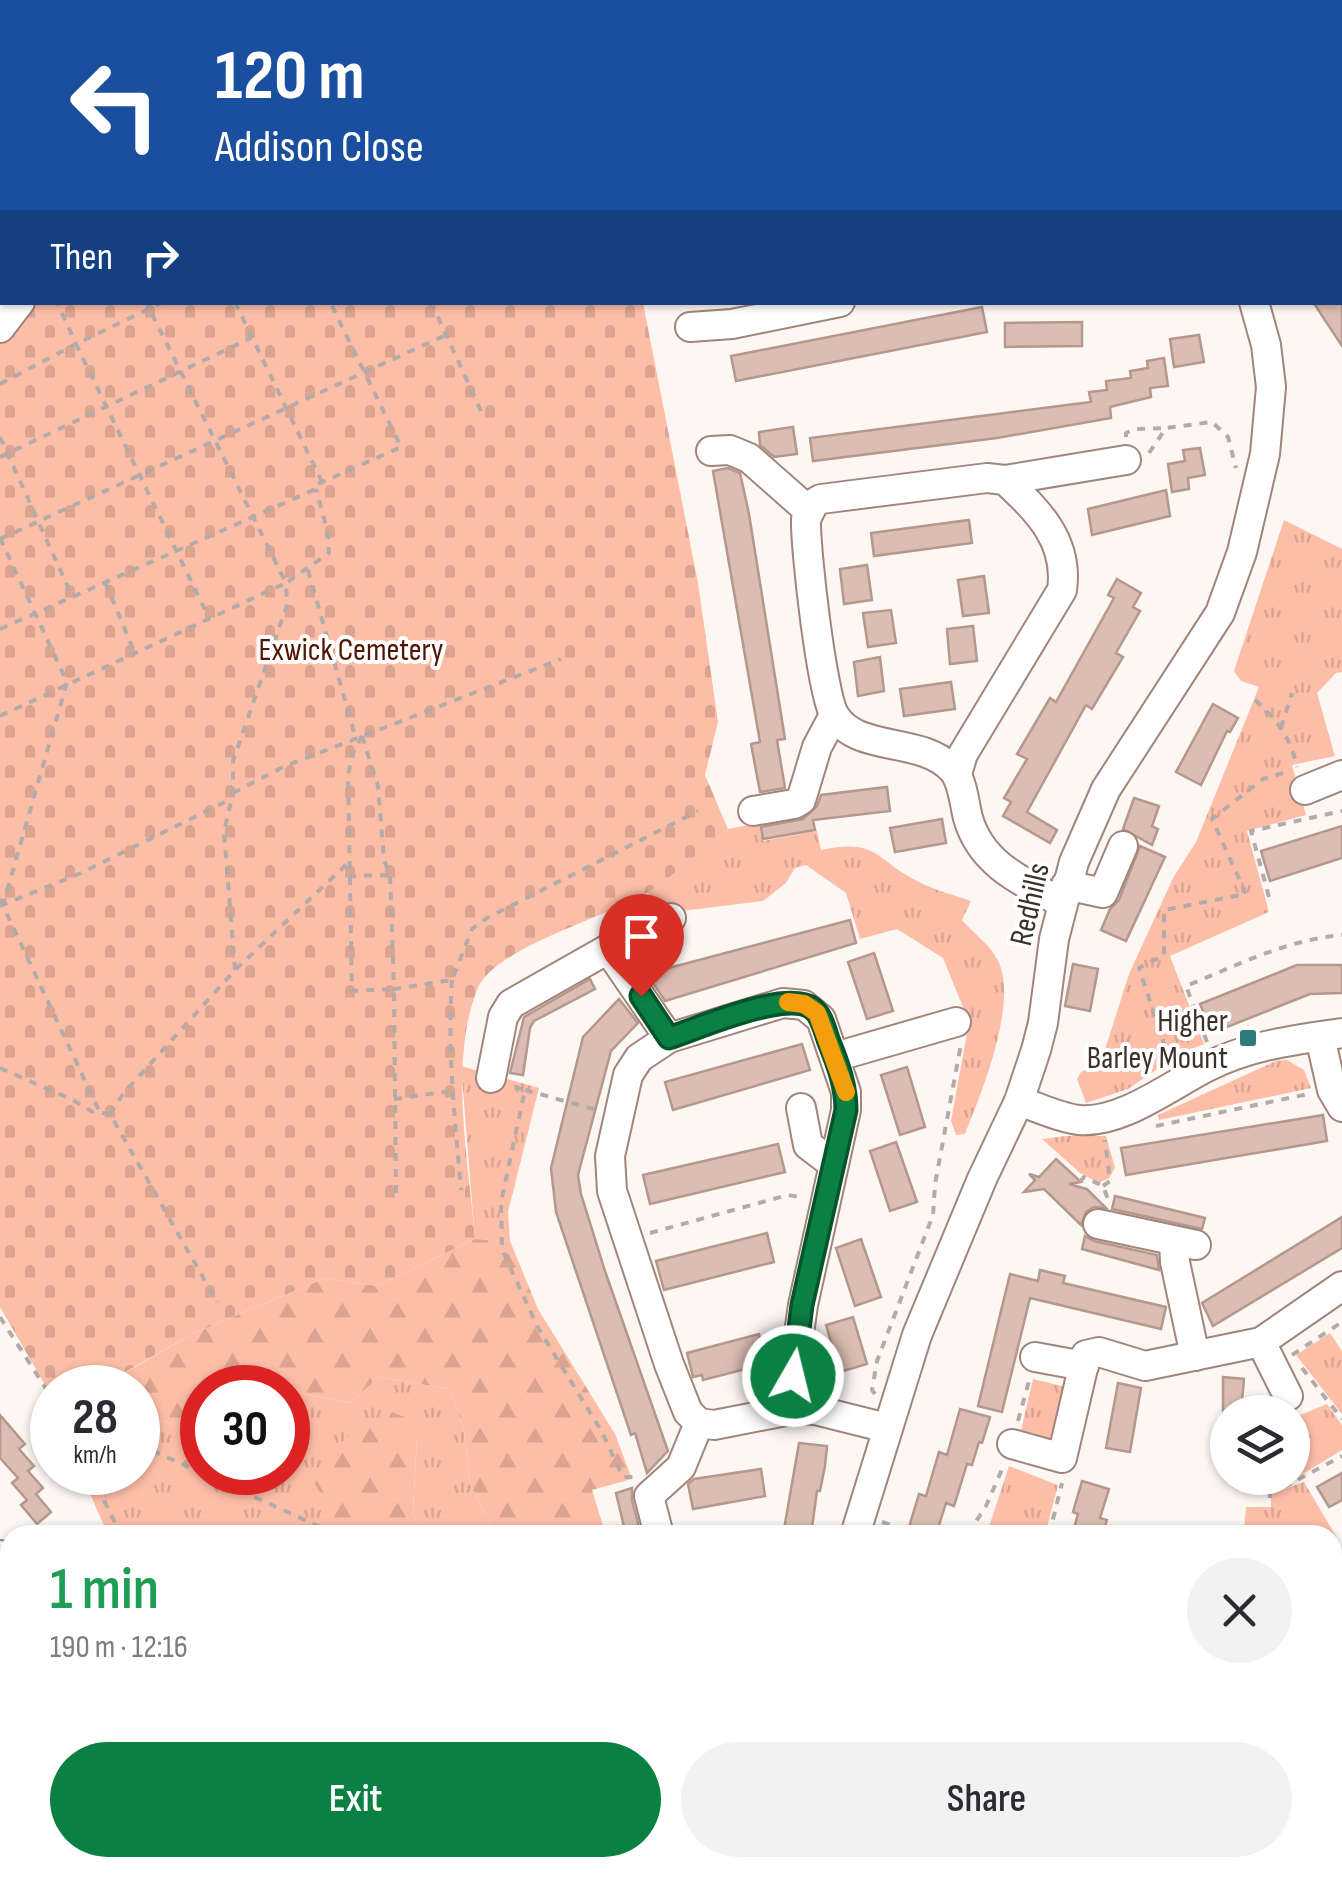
<!DOCTYPE html>
<html lang="en">
<head>
<meta charset="utf-8">
<style>
  body { margin:0; font-family:"Sofia Sans Condensed",sans-serif; background:#f2f2f3; color:#2b2b33; height:100vh; display:flex; flex-direction:column; font-size:38px; white-space:nowrap }
  * { box-sizing:border-box; margin:0 }
  p { font-size:32px; color:#7c7c81 }
  .icon { flex:none; width:55px; height:55px; fill:none; stroke:currentColor; stroke-width:2; stroke-linecap:round; stroke-linejoin:round }
  .map { position:relative; flex:1; overflow:hidden }
  .panel { position:absolute; left:0px; top:1525px; width:1342px; height:352px; display:flex; flex-direction:column; background:#fff; border-radius:30px 30px 0 0; box-shadow:0 2px 8px #0004 }
  .panel>* { flex:none }
  .top-card { position:absolute; left:0px; top:0px; width:1342px; height:305px; box-shadow:0 2px 8px #0004; background:#1a4fa0; color:#fff; overflow:hidden }
  .fabs { position:absolute; left:1210px; top:1395px; display:grid; gap:20px }
  .fabs a { display:grid; place-items:center; width:100px; height:100px; border-radius:50%; background:#fff; box-shadow:0 2px 8px #0004; font-size:50px }
  .speed { position:absolute; left:30px; top:1365px; display:flex; gap:20px; font-size:50px; font-weight:700; text-align:center }
  .speed>* { display:grid; place-content:center; width:130px; height:130px; border-radius:50%; background:#fff; box-shadow:0 2px 8px #0004; line-height:1 }
  .speed small { font-size:25px; font-weight:400 }
  .speed .limit { border:15px solid #d22; background:#fff; color:#111 }
  .pin { position:absolute; display:grid; place-items:center; width:85px; height:85px; color:#fff; margin:-102px -42px; border-radius:50% 50% 50% 0; rotate:-45deg; box-shadow:0 0 10px #0007 }
  .pin .icon { rotate:45deg }
  .me { position:absolute; width:110px; margin:-55px; rotate:8deg; stroke-linejoin:round; filter:drop-shadow(0 0 8px #0008) }
  .turn { display:flex; align-items:center; gap:35px; height:210px; padding:0 50px; font-size:45px }
  .turn .icon { width:130px; height:130px; stroke-width:2.5 }
  .turn b { display:block; font-size:70px; line-height:85px }
  .then { display:flex; align-items:center; height:95px; padding:0 50px; background:#0003; gap:20px; font-size:38px }
  .round { display:grid; place-items:center; flex:none; width:105px; height:105px; border-radius:52px; background:#f2f2f3 }
  .headline { display:flex; align-items:center; justify-content:space-between; height:170px; padding:0 50px }
  h1 { font-size:60px; font-weight:600; line-height:75px; color:#1e9e55 }
  .cta { display:flex; gap:20px; margin-top:auto; padding:20px 50px }
  .cta a { flex:1; height:115px; border-radius:60px; background:#0b8043; color:#fff; font-size:40px; font-weight:600; line-height:115px; text-align:center }
  .cta a+a { background:#f2f2f3; color:#2b2b33 }
  .map>svg:first-child { display:block }
  .grass { fill:url(#grass-tufts) }
  .forest { fill:url(#forest-firs) }
  .cemetery { fill:url(#cemetery-stones) }
  .building { fill:#dbbdb2; stroke:#b4978d; stroke-width:2.5 }
  .lines { fill:none; stroke-linecap:round; stroke-linejoin:round }
  .minor-casing { stroke:#a1857b; stroke-width:32 }
  .path { stroke:#b3aba8; stroke-width:4; stroke-dasharray:8 8; stroke-linecap:butt }
  .minor { stroke:#fff; stroke-width:28 }
  .route-casing { stroke:#07532c; stroke-width:25 }
  .route { stroke:#0b8043; stroke-width:18 }
  .slow { stroke:#f59e0b; stroke-width:18 }
  .poi-dot { fill:#317a7c; stroke:#fff; stroke-width:4 }
  .labels { text-anchor:middle; stroke-width:8; stroke-linejoin:round; paint-order:stroke }
  .park-label { font-size:32px; fill:#4e1500; stroke:#fff }
  .street-label { font-size:32px; fill:#3b302b; stroke:#fff }
  .poi-label { font-size:32px; fill:#3b302b; stroke:#fff; text-anchor:end }
</style>
</head>
<body>
<div class="map">
<svg width="1342" height="1877" viewBox="0 0 1342 1877">
  <defs>
    <pattern id="grass-tufts" width="24" height="20" patternUnits="userSpaceOnUse" patternTransform="scale(2.5)"><rect width="24" height="20" fill="#fdbea8"/><path d="M3 7l-1-3M5 7V3M7 7l1-3M15 17l-1-3M17 17v-4M19 17l1-3" fill="none" stroke="#daa491"/></pattern>
    <pattern id="forest-firs" width="22" height="20" patternUnits="userSpaceOnUse" patternTransform="scale(2.5)"><rect width="22" height="20" fill="#fdbea8"/><path d="M5 1l3.5 6h-7zM16 11l3.5 6h-7z" fill="#daa491"/></pattern>
    <pattern id="cemetery-stones" width="16" height="16" patternUnits="userSpaceOnUse" patternTransform="scale(2.5)"><rect width="16" height="16" fill="#fdbea8"/><path d="M2 7V4a2 2 0 0 1 4 0v3zM10 15v-3a2 2 0 0 1 4 0v3z" fill="#daa491"/></pattern>
  </defs>
  <rect width="100%" height="100%" fill="#fdf7f4"/>
  <g class="grass">
    <polygon points="1284,520 1342,549 1342,672 1336,673 1317,693 1335,756 1292,765 1306,815 1247,831 1269,912 1170,956 1204,1044 1181,1053 1128,1089 1086,1103 1077,1079 1081,1072 1101,1062 1129,974 1173,878 1196,842 1259,687 1241,681 1234,671"/>
    <path d="M759,823L763,841L817,831L821,850C878,838 874,859 917,881C934,890 954,895 971,901L962,920C975,935 989,943 998,961C1019,1002 981,1094 965,1134L956,1135L951,1121L969,1022L943,958L897,929L860,939L846,893L806,865L795,868L786,883L763,901L682,911L657,909L648,892L728,829Z"/>
    <polygon points="1287,1060 1304,1070 1311,1088 1159,1120 1158,1115 1276,1061"/>
    <polygon points="461,1066 539,1088 508,1212 510,1241 475,1239"/>
    <polygon points="1066,1136 1106,1136 1115,1168 1109,1178 1099,1183 1080,1173 1042,1139"/>
    <polygon points="1330,1333 1342,1351 1342,1414 1296,1355"/>
    <path d="M268,1366L301,1393L350,1403L379,1377L450,1389L464,1430L470,1484L496,1535H420L413,1511L417,1437L313,1527L303,1531L276,1532L274,1535H108L81,1473L138,1472V1423C157,1417 167,1420 184,1432L202,1421V1472H288V1388L240,1387L239,1371Z"/>
    <polygon points="1033,1379 1066,1387 1059,1441 1021,1430"/>
    <polygon points="1327,1404 1342,1425 1342,1450 1293,1480 1274,1487 1274,1478 1292,1478 1293,1418"/>
    <polygon points="1009,1466 1058,1485 1045,1535 1005,1535 988,1530"/>
    <polygon points="1304,1482 1337,1538 1278,1535 1244,1529 1246,1507 1271,1507 1271,1494"/>
  </g>
  <g class="forest">
    <path d="M475,1239L510,1241L538,1309L615,1434L632,1479L592,1490L606,1535H496L470,1484L464,1430L450,1389L379,1377L350,1403L301,1393L268,1366L240,1370V1387L202,1388V1421L184,1432C167,1420 157,1417 138,1423V1388H99L192,1334L325,1278L377,1286Z"/>
    <path d="M392,1412L411,1420L417,1437L413,1511L420,1535H275L276,1532C306,1529 309,1531 331,1509L315,1485C323,1452 359,1423 392,1412Z"/>
  </g>
  <path class="cemetery" d="M34,303H643L698,583L718,722L705,775L728,829C703,849 677,873 650,891C611,916 495,947 478,988C448,1059 469,1163 475,1239L377,1286L325,1278L192,1334L99,1387L52,1388V1397L0,1307V345Z"/>
  <g class="building">
    <polygon points="1313,302 1342,302 1342,346"/>
    <polygon points="982,307 987,332 736,381 731,356"/>
    <polygon points="1082,322 1082,346 1005,347 1005,323"/>
    <polygon points="1199,335 1204,362 1174,367 1170,339"/>
    <polygon points="1164,358 1168,386 1150,388 1151,397 1110,407 1111,418 997,438 813,461 810,438 1091,402 1089,392 1107,390 1106,381 1131,378 1130,371 1148,368 1147,361"/>
    <polygon points="793,427 797,454 774,457 760,445 759,432"/>
    <polygon points="1200,448 1205,475 1188,478 1189,489 1172,492 1168,464 1185,461 1183,450"/>
    <polygon points="728,468 740,473 749,514 785,739 777,740 785,788 760,792 751,744 760,742 713,471"/>
    <polygon points="1166,490 1170,516 1092,535 1088,509"/>
    <polygon points="969,520 972,543 874,556 871,533"/>
    <polygon points="867,565 872,600 844,604 840,569"/>
    <polygon points="984,576 989,613 963,616 958,580"/>
    <polygon points="1117,579 1141,593 1133,607 1140,611 1116,653 1123,657 1092,709 1086,705 1027,812 1057,830 1050,843 1003,816 1011,802 1004,798 1027,759 1017,754 1050,698 1056,702 1114,598 1108,595"/>
    <polygon points="891,610 896,643 868,647 863,613"/>
    <polygon points="973,626 977,661 950,664 947,629"/>
    <polygon points="880,657 884,691 858,696 854,662"/>
    <polygon points="951,682 955,709 904,716 900,689"/>
    <polygon points="1213,704 1238,718 1230,732 1227,731 1201,785 1176,772"/>
    <polygon points="887,787 890,811 813,820 815,830 763,839 761,827 803,819 817,806 821,795"/>
    <polygon points="1134,798 1159,806 1152,826 1158,829 1152,845 1123,829"/>
    <polygon points="942,819 946,843 895,852 890,828"/>
    <polygon points="1342,826 1342,858 1270,881 1261,851"/>
    <polygon points="1140,846 1165,857 1126,941 1101,930 1110,909 1119,900"/>
    <polygon points="850,920 856,943 665,1001 653,983 650,973"/>
    <polygon points="874,953 893,1011 867,1019 848,962"/>
    <polygon points="1073,964 1098,969 1090,1011 1065,1006"/>
    <polygon points="1297,965 1342,965 1342,993 1310,994 1212,1033 1200,1004"/>
    <polygon points="590,979 595,989 534,1021 530,1028 523,1075 510,1073 524,1017"/>
    <polygon points="619,999 638,1023 611,1051 578,1175 581,1194 605,1271 668,1451 647,1473 635,1433 631,1435 556,1212 551,1168 583,1037"/>
    <polygon points="802,1044 810,1070 673,1110 665,1082"/>
    <polygon points="907,1067 925,1127 900,1135 881,1075"/>
    <polygon points="1323,1115 1327,1141 1126,1175 1121,1148"/>
    <polygon points="896,1142 917,1202 890,1211 870,1151"/>
    <polygon points="778,1144 785,1172 650,1204 643,1175"/>
    <polygon points="1056,1159 1081,1182 1069,1184 1087,1189 1106,1208 1094,1207 1086,1212 1081,1225 1044,1189 1024,1192 1035,1180 1029,1174 1039,1177"/>
    <polygon points="1115,1196 1205,1218 1202,1229 1112,1209"/>
    <polygon points="1342,1217 1342,1248 1213,1326 1202,1303"/>
    <polygon points="767,1233 774,1262 664,1290 656,1261"/>
    <polygon points="1085,1236 1094,1241 1157,1255 1159,1270 1082,1249"/>
    <polygon points="861,1239 881,1297 855,1306 836,1248"/>
    <polygon points="1040,1270 1065,1276 1063,1283 1166,1307 1161,1329 1030,1298 1002,1412 978,1406 1010,1274 1038,1281"/>
    <polygon points="853,1317 867,1364 840,1372 826,1325"/>
    <polygon points="759,1334 765,1364 703,1380 702,1375 693,1377 687,1353"/>
    <polygon points="1223,1377 1244,1379 1241,1412 1223,1412"/>
    <polygon points="1118,1383 1141,1388 1130,1452 1106,1448"/>
    <polygon points="960,1409 990,1417 982,1443 979,1442 972,1465 967,1464 954,1506 946,1503 936,1535 909,1527 919,1494 926,1496 939,1452 947,1455"/>
    <polygon points="0,1415 25,1444 19,1449 34,1466 28,1471 43,1488 36,1494 51,1512 37,1524 21,1505 27,1500 12,1483 18,1478 0,1458"/>
    <polygon points="799,1443 827,1446 825,1466 820,1491 817,1491 811,1535 783,1535"/>
    <polygon points="761,1469 765,1496 693,1509 688,1484 694,1479"/>
    <polygon points="1342,1473 1342,1500 1329,1507 1317,1487"/>
    <polygon points="1082,1481 1109,1489 1100,1518 1107,1520 1102,1535 1078,1535 1079,1530 1074,1528 1078,1514 1073,1512"/>
    <polygon points="632,1488 632,1500 641,1535 626,1535 616,1493"/>
  </g>
  <g class="lines">
    <g class="minor-casing">
      <g id="minor">
        <polyline points="183,0 184,2"/>
        <polyline points="356,0 357,2"/>
        <polyline points="638,0 640,2"/>
        <polyline points="1211,0 1211,2"/>
        <polyline points="1287,0 1289,2"/>
        <polyline points="236,2 239,0"/>
        <polyline points="872,2 873,0"/>
        <polyline points="1340,59 1342,61"/>
        <polyline points="0,146 2,145"/>
        <polyline points="0,269 2,268"/>
        <polyline points="690,327 732,324 840,302"/>
        <polyline points="0,328 20,302"/>
        <polyline points="711,451 730,450 749,458 809,511"/>
        <path d="M957,774L963,754L1062,590C1069,541 1038,511 1005,480"/>
        <polyline points="1305,790 1342,775"/>
        <polyline points="753,811 794,804 801,800 817,747 834,715"/>
        <polyline points="1066,885 1103,893 1123,846"/>
        <path d="M1061,902C1021,881 981,864 968,818C964,803 963,779 951,768C927,744 888,748 858,735C849,731 840,724 835,716C822,697 805,547 806,519L814,503L821,499L987,478L1005,480L1126,460"/>
        <polyline points="608,949 643,926 671,918"/>
        <polyline points="1320,1037 1332,1090 1342,1107"/>
        <polyline points="835,1057 956,1022"/>
        <polyline points="491,1078 503,1017 511,1004 608,949 669,1038"/>
        <path d="M1019,1101C1037,1107 1060,1118 1079,1120C1121,1124 1171,1085 1207,1067C1250,1045 1295,1040 1342,1033"/>
        <polyline points="801,1108 808,1145 833,1164"/>
        <polyline points="1098,1224 1196,1245"/>
        <polyline points="1174,1241 1175,1262 1195,1356"/>
        <polyline points="1261,1342 1288,1396"/>
        <polyline points="1035,1357 1084,1366"/>
        <polyline points="796,1409 793,1376 803,1305 846,1110 846,1092 821,1019 804,1005 783,1003 669,1038 639,1058 628,1075 610,1156 612,1191 669,1364 688,1412 699,1423 714,1425 796,1409 815,1410 887,1428"/>
        <polyline points="1012,1444 1062,1458 1086,1355 1099,1352 1145,1366 1261,1342 1342,1286"/>
        <polyline points="659,1535 649,1496 681,1467 699,1423"/>
        <polyline points="855,1535 917,1335 982,1179 1019,1101 1036,1050 1043,1023 1054,939 1074,862 1106,789 1220,613 1242,552 1265,454 1271,387 1266,345 1254,302"/>
        <polyline points="0,1555 10,1578"/>
        <polyline points="0,1815 10,1824"/>
        <polyline points="69,1868 76,1877"/>
        <polyline points="382,1868 384,1877"/>
        <polyline points="624,1868 628,1877"/>
        <polyline points="1320,1868 1323,1877"/>
        <polyline points="1290,1871 1298,1868"/>
        <polyline points="835,1877 835,1868"/>
        <polyline points="970,1877 970,1868"/>
      </g>
    </g>
    <g class="path">
      <polyline points="0,184 2,183"/>
      <polyline points="163,302 76,344 209,618"/>
      <polyline points="235,302 322,482"/>
      <polyline points="431,302 482,413"/>
      <polyline points="0,384 76,344 57,302"/>
      <polyline points="0,437 72,596"/>
      <polyline points="1126,437 1126,433 1134,429 1166,428"/>
      <polyline points="1149,453 1166,428 1212,422 1228,437 1236,468"/>
      <polyline points="0,457 251,338"/>
      <polyline points="0,538 67,682 3,905"/>
      <polyline points="0,539 446,335"/>
      <polyline points="308,570 356,739"/>
      <polyline points="105,582 134,651"/>
      <polyline points="0,629 316,489 316,485 401,447 330,302"/>
      <path d="M1255,700C1277,720 1291,738 1297,767"/>
      <polyline points="0,716 286,583 146,302"/>
      <polyline points="1281,728 1292,693"/>
      <polyline points="362,736 378,786 384,860 390,875 394,989 452,980 472,929 487,918 698,811"/>
      <polyline points="362,736 352,755 348,776 352,991 394,989 396,1199"/>
      <polyline points="233,793 283,767 561,659"/>
      <polyline points="348,876 388,875"/>
      <polyline points="1269,897 1251,831 1342,811"/>
      <polyline points="0,899 100,1113"/>
      <polyline points="0,906 81,873 231,799"/>
      <polyline points="235,970 224,832 233,793 233,761 287,605 286,583 329,553 328,533 316,489"/>
      <path d="M452,980C447,1051 455,1120 461,1190"/>
      <path d="M1207,1042L1186,986C1238,965 1286,940 1342,935"/>
      <polyline points="1170,1062 1139,968 1164,955 1164,910 1246,894 1212,819 1263,779 1290,771"/>
      <polyline points="0,1068 71,1099 93,1112 110,1114 217,1302"/>
      <polyline points="515,1087 525,1090 501,1202 502,1249 537,1326 602,1432 623,1477 633,1477"/>
      <polyline points="525,1090 597,1110"/>
      <polyline points="394,1099 452,1091"/>
      <polyline points="110,1114 123,1094 235,970 347,864"/>
      <polyline points="1156,1126 1308,1094"/>
      <polyline points="1080,1182 1084,1177 1103,1186 1109,1202"/>
      <polyline points="1103,1186 1110,1181 1105,1140"/>
      <polyline points="650,1233 788,1195 800,1197"/>
      <polyline points="0,1317 52,1398"/>
      <polyline points="1292,1355 1342,1322"/>
      <polyline points="1302,1368 1342,1419"/>
      <polyline points="875,1394 872,1390 877,1361 933,1215 935,1184 961,1044"/>
      <polyline points="1018,1421 1029,1381"/>
      <polyline points="138,1444 338,1535"/>
      <polyline points="90,1472 121,1535"/>
      <polyline points="1270,1478 1270,1498"/>
      <polyline points="1268,1490 1286,1486 1342,1456"/>
      <polyline points="882,1522 920,1535"/>
      <polyline points="968,1534 986,1506 1003,1467"/>
      <polyline points="460,1535 467,1528 485,1535"/>
      <polyline points="960,1535 972,1535"/>
      <polyline points="1049,1535 1062,1483"/>
      <polyline points="255,1868 258,1877"/>
      <polyline points="1175,1868 1182,1877"/>
      <polyline points="19,1877 32,1868"/>
      <polyline points="865,1877 865,1868"/>
    </g>
    <use href="#minor" class="minor"/>
  </g>
  <g class="lines">
    <g class="route-casing">
      <path id="route" d="M641,996L669,1038C699,1028 785,990 812,1008C822,1015 825,1031 829,1042C838,1064 846,1086 846,1110L802,1305L793,1376"/>
    </g>
    <use href="#route" class="route"/>
    <polyline class="slow" points="788,1002 804,1004 817,1013 846,1092"/>
  </g>
  <rect class="poi-dot" x="1238" y="1028" width="20" height="20" rx="5"/>
  <g class="labels">
    <g class="park-label">
      <text x="351" y="660">Exwick Cemetery</text>
    </g>
    <g class="street-label">
      <text transform="translate(1029 904) rotate(-77)" y="11">Redhills</text>
    </g>
    <g class="poi-label">
      <text x="1228" y="1031">Higher<tspan x="1228" dy="37">Barley Mount</tspan></text>
    </g>
  </g>
</svg>
<div class="fabs">
<a><svg class="icon" aria-label="layers" viewBox="0 0 24 24"><path d="M12 4l9 5-9 5-9-5zM3 14l9 5 9-5"/></svg></a>
</div>
<div class="speed"><div>28<small>km/h</small></div><div class="limit">30</div></div>
<div class="pin" style="left:641px;top:996px;background:#d93025"><svg class="icon" aria-label="arrive" viewBox="0 0 24 24"><path d="M6 21V4h12l-3 4 3 4H6"/></svg></div>
<svg class="me" style="left:793px;top:1376px" viewBox="-20 -20 40 40"><circle r="17" fill="#0b8043" stroke="#fff" stroke-width="3"/><path d="M0-11L8 9 0 5-8 9z" fill="#fff"/></svg>
<div class="top-card">
<div class="turn"><svg class="icon" aria-label="left" viewBox="0 0 24 24"><path d="M17 20v-9H6M10 6l-5 5 5 5"/></svg><div><b>120 m</b>Addison Close</div></div>
<div class="then">Then<svg class="icon" aria-label="right" viewBox="0 0 24 24"><path d="M7 20v-9h11M14 6l5 5-5 5"/></svg></div>
</div>
<section class="panel">
<div class="headline"><div><h1>1 min</h1><p>190 m · 12:16</p></div><a class="round"><svg class="icon" aria-label="close" viewBox="0 0 24 24"><path d="M6 6l12 12M18 6L6 18"/></svg></a></div>
<div class="cta"><a>Exit</a><a>Share</a></div>
</section>
</div>
</body>
</html>
